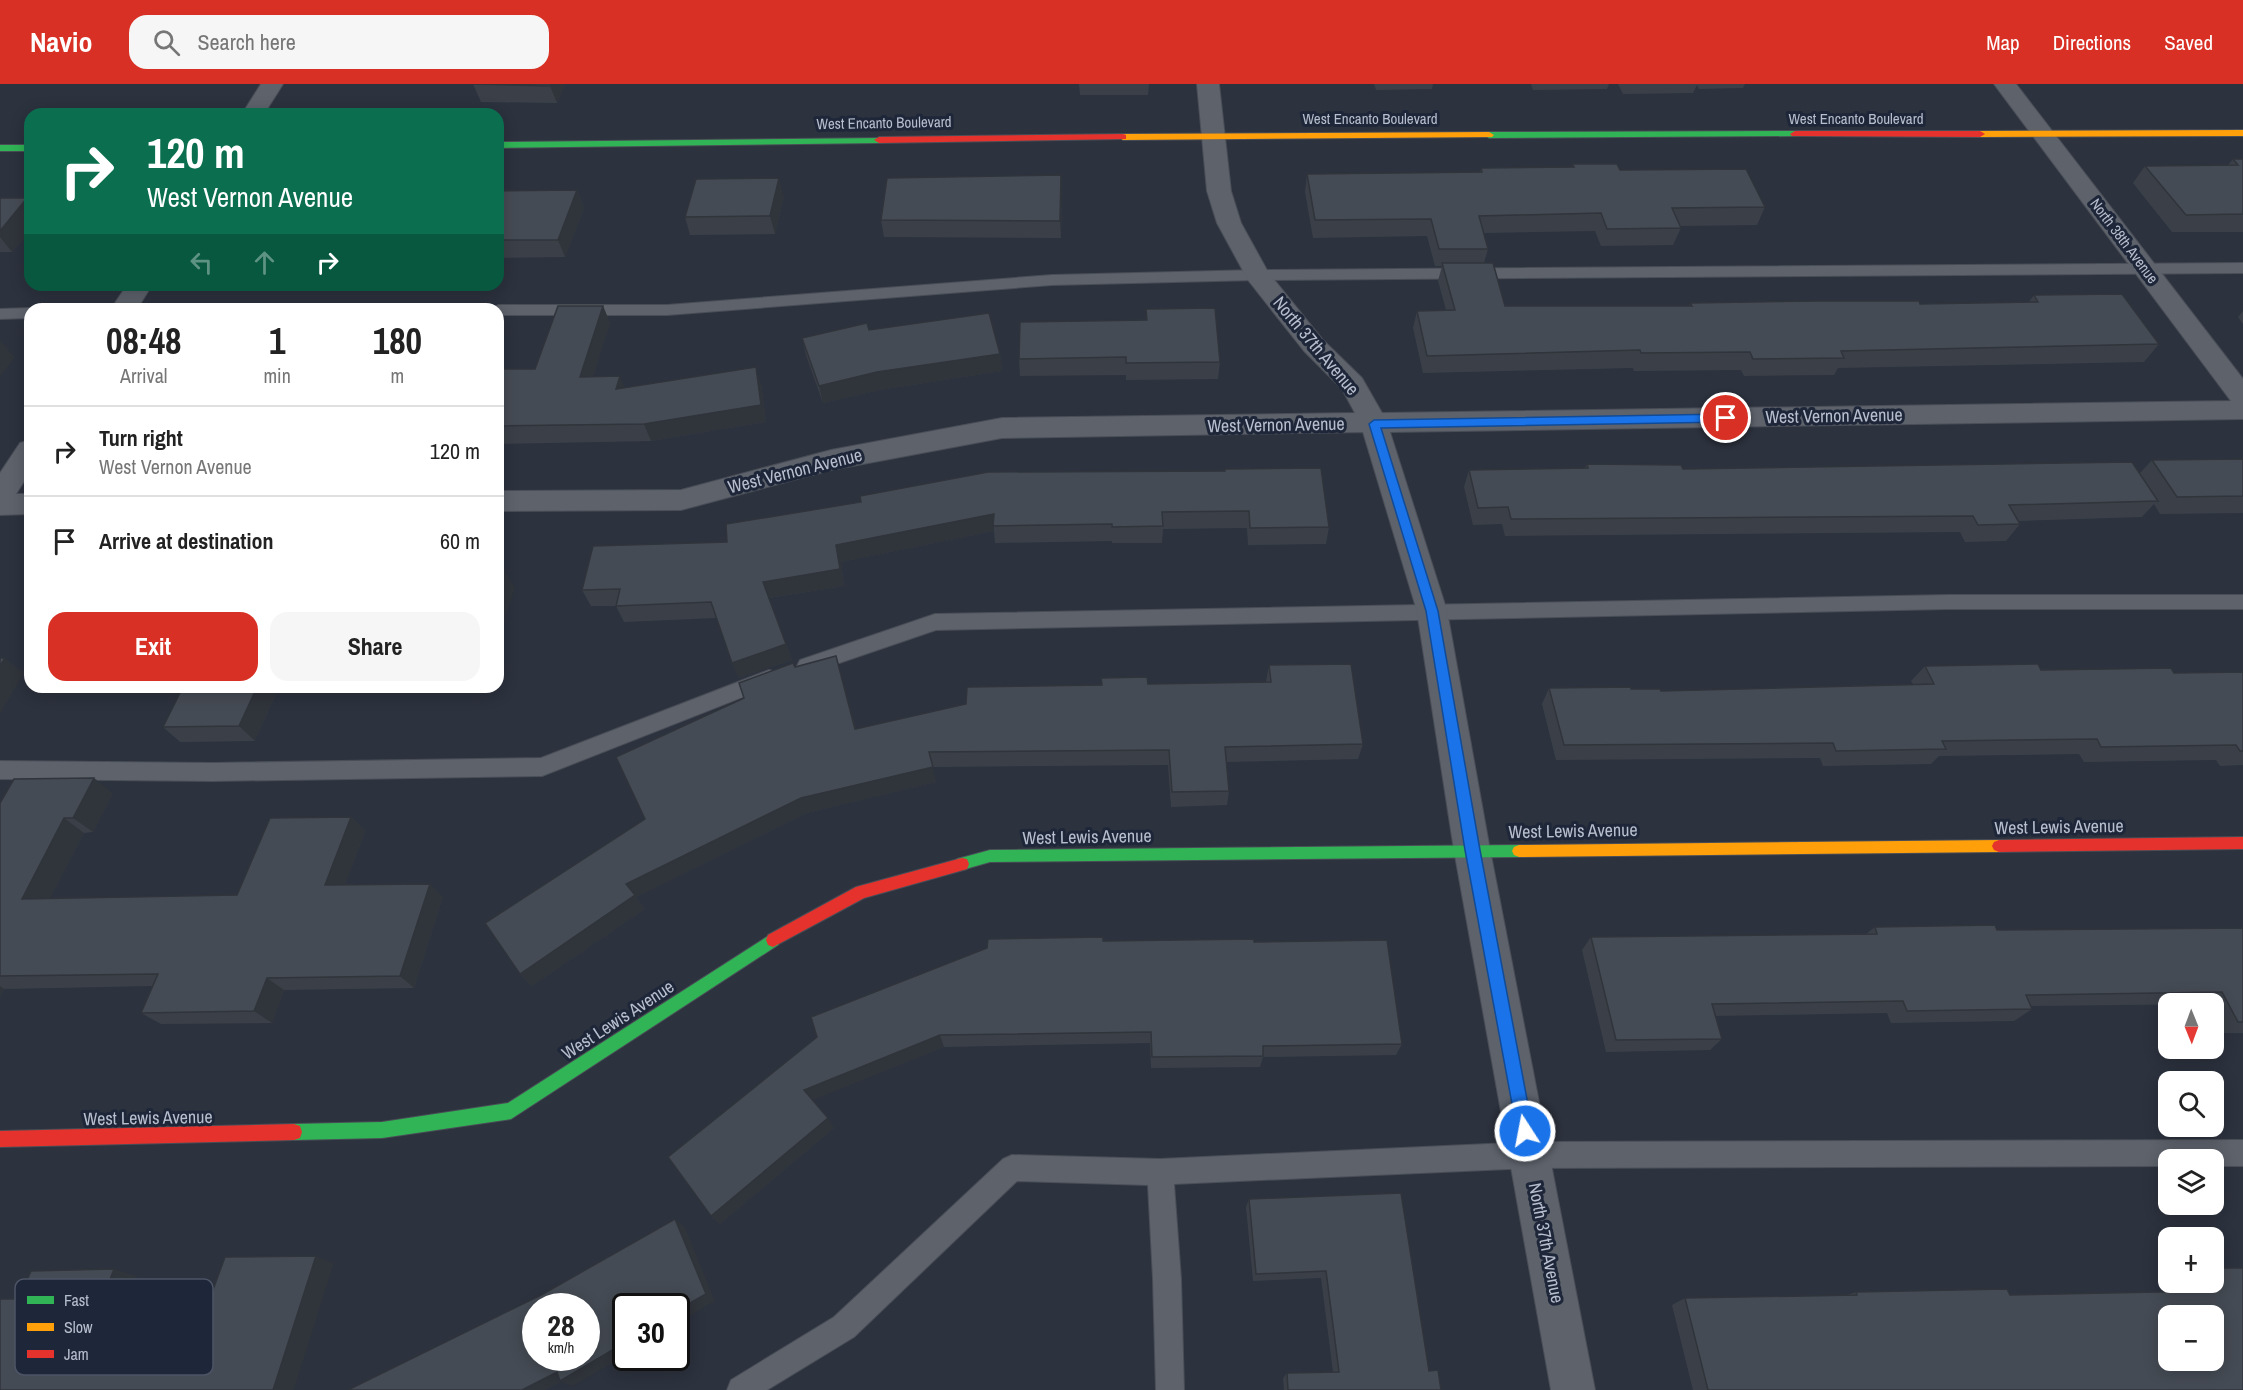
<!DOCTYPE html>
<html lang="en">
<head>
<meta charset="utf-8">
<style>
  body { margin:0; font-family:"Archivo Narrow",sans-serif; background:#f6f6f6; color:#222; height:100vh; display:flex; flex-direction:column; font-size:22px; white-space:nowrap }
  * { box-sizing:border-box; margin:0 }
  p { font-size:20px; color:#767676 }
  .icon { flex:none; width:33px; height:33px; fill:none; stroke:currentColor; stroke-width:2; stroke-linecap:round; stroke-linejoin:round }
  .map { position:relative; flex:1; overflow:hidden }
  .sheet { position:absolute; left:24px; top:219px; width:480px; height:390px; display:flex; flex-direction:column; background:#fff; border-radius:18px; box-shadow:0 3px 15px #0003 }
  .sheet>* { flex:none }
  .hud { position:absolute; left:24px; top:24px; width:480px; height:183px; border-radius:18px; box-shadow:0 3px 15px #0003; background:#0b6e4f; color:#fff; overflow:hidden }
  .needle { width:39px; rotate:179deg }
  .fabs { position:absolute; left:2158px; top:909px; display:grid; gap:12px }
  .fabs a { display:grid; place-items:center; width:66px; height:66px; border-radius:12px; background:#fff; box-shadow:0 3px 15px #0003; font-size:30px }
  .speed { position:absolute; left:522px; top:1209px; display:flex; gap:12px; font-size:30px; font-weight:700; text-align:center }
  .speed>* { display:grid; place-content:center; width:78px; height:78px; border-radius:50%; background:#fff; box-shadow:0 3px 15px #0003; line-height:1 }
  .speed small { font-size:15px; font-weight:400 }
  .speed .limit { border:3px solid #111; border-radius:9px; background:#fff; color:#111 }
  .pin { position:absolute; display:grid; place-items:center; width:51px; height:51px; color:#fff; margin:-26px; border:3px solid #fff; border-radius:50%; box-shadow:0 2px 6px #0007 }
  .me { position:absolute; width:66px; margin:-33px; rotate:349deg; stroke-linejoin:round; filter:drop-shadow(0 0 4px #0008) }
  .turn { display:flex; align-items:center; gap:21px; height:126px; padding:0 24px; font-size:27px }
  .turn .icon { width:78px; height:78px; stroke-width:2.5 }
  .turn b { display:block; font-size:42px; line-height:51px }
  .lanes { display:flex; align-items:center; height:57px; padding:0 24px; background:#0003; justify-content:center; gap:30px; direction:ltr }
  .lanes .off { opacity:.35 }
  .eta { display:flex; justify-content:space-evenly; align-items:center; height:102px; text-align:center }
  .eta b { font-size:36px; font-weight:800; line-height:42px }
  .primary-button { display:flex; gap:12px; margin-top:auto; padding:12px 24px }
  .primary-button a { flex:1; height:69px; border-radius:18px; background:#d93025; color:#fff; font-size:24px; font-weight:800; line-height:69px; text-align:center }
  .primary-button a+a { background:#f6f6f6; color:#222 }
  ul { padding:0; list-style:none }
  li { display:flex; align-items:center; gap:18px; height:90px; padding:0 24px; border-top:2px solid #e0e0e0 }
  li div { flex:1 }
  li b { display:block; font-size:22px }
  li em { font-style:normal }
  header { display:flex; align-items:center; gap:36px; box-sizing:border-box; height:84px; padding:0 30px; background:#d93025; color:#fff }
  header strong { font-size:28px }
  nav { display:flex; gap:33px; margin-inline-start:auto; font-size:21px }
  .search { width:420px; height:54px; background:#f6f6f6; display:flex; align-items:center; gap:15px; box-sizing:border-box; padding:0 21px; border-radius:18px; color:#767676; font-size:22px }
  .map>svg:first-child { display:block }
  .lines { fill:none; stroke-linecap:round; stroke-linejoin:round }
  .lane-casing { stroke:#494d56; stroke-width:2 }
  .street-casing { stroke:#494d56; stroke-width:2 }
  .fast-casing { stroke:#494d56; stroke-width:2 }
  .slow-casing { stroke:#494d56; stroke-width:2 }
  .jam-casing { stroke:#494d56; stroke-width:2 }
  .lane { fill:#5d626b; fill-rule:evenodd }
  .street { fill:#5d626b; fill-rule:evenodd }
  .fast { fill:#30b455; fill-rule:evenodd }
  .slow { fill:#ff9f0a; fill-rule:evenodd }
  .jam { fill:#e5322d; fill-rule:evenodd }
  .wall { fill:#3b4048 }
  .shaded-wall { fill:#30343b }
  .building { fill:#454b54; stroke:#30343b; stroke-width:1.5; fill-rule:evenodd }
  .route { fill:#1a73e8; stroke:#114b97; stroke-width:1.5 }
  .labels { text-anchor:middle; stroke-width:6; stroke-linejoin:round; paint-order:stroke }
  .far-street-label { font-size:15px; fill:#b7becd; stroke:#1e2739 }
  .street-label { font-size:18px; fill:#b7becd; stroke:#1e2739 }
  .key { fill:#1e2739; stroke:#4c5465; stroke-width:1.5 }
  .key-label { font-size:16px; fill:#b7becd }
</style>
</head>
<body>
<header>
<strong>Navio</strong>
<div class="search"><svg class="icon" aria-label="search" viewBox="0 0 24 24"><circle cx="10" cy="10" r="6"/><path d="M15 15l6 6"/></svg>Search here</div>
<nav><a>Map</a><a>Directions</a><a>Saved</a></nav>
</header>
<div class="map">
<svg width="2243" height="1306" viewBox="0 0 2243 1306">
  <rect width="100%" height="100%" fill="#2c323e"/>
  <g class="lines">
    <g class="lane-casing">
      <g id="lane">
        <polygon points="2243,179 2243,189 1257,196 1052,201 667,231 498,231 498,225 491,225 498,221 667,221 1052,191 1257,186"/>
        <polygon points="30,224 34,225 30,225 30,234 0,235 0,225"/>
        <polygon points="1948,511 2243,511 2243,525 1948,525 936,546 807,590 800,588 797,582 800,576 935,530"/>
        <polygon points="769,586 776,588 779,594 776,600 542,692 213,697 0,695 0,677 213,679 541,674"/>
        <polygon points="2243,1056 2243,1082 2214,1082 2214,1076 2169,1076 2169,1082 1529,1084 1174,1100 1181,1195 1184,1306 1156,1306 1153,1195 1148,1101 1017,1097 854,1253 767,1306 727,1306 731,1296 834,1233 1003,1075 1012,1071 1160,1075 1529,1058"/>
      </g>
    </g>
    <g class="street-casing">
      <g id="street">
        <polygon points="261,0 283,0 264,30 242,30"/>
        <polygon points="1197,0 1219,0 1231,107 1241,139 1268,188 1322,255 1362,294 1382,329 2231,317 1994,0 2016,0 2243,295 2243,335 1390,348 1447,527 1490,766 1595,1306 1551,1306 1454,766 1417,527 1363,348 1002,354 831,386 681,426 498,427 498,407 681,406 831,366 1002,334 1355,329 1342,305 1304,267 1248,196 1217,139 1207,107"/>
        <polygon points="127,201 152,201 137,225 111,225"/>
        <polygon points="30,356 30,388 16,410 30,410 30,430 0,431 0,389 20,359"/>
      </g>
    </g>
    <g class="fast-casing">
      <g id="fast">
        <polygon points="1795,47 1800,50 1798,52 1489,54 1484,51 1489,48"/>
        <polygon points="882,54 884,56 879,59 498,64 498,58"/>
        <rect x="0" y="61" width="30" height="6"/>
        <polygon points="1519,761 1524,763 1526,767 1524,771 1519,773 990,778 962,786 957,785 955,780 957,775 990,766"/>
        <polygon points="773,849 778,851 780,856 778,861 511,1035 382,1054 294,1056 288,1054 286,1048 288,1042 294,1040 382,1038 508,1019"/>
      </g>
    </g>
    <g class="slow-casing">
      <g id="slow">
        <polygon points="2243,46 2243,52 1980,53 1975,50 1980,47"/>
        <polygon points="1489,48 1494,51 1492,53 1123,56 1118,53 1123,50"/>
        <polygon points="1999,756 2004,758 2006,762 2004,766 1999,768 1519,773 1514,771 1512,767 1514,763 1519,761"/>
      </g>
    </g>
    <g class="jam-casing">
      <g id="jam">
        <polygon points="1795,47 1980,47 1985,50 1980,53 1792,52 1790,50"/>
        <polygon points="1123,50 1126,51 1126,55 879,59 874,56 879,53"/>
        <polygon points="2243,753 2243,765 1999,768 1994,766 1992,762 1994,758 1999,756"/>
        <polygon points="962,774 967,775 969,780 967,785 864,814 773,863 768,861 766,856 768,851 856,803"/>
        <polygon points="294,1040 300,1042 302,1048 300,1054 294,1056 0,1063 0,1047"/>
      </g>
    </g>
    <use href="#lane" class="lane"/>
    <use href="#street" class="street"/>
    <use href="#fast" class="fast"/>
    <use href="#slow" class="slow"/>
    <use href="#jam" class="jam"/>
  </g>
  <g class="wall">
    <polygon points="473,0 565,0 557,19 481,18"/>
    <polygon points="1079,0 1149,0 1148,11 1080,11"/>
    <polygon points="1374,0 1433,0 1432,5 1376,6"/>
    <polygon points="1531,0 1609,0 1607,5 1533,6"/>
    <polygon points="1618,0 1745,0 1743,4 1699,5 1697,1 1693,9 1623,10"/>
    <polygon points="2233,75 2243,75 2243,148 2172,148 2133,99 2145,82 2228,81"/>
    <polygon points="1572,80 1620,86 1765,123 1757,141 1680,142 1681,144 1673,161 1601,162 1595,147 1484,149 1488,165 1484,179 1505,222 1689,222 1690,219 1920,220 2028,219 2034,211 2159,260 2144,278 1838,284 1834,291 1744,292 1741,286 1634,287 1633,284 1423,289 1413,244 1417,227 1446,226 1438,197 1442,182 1435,182 1427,152 1313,154 1305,108 1307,90 1480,88 1481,84 1572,83"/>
    <polygon points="1061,91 1062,109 1061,154 884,153 881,136"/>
    <polygon points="577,106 584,124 565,173 498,174 498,107"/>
    <polygon points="784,112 775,150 690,151 685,133"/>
    <polygon points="0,114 27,114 30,118 30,146 12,168 0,168"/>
    <polygon points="603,222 610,239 593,293 624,304 761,300 766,338 651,357 498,360 498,285 535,285"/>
    <polygon points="1146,225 1220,278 1218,295 1126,296 1126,291 1020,292 1019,275 1146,236"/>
    <polygon points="2243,227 2243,240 2238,233"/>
    <polygon points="869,246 1000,270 1002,287 880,306 823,319 806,271 802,254"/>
    <polygon points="2243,375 2243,429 2160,430 2154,420 2142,433 2018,437 2020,440 2006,457 1965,458 1960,448 1505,452 1502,440 1473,441 1464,403 1469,386 1585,384 1587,380 1683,385 2140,389 2152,376"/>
    <polygon points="1225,387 1329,443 1326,460 1248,461 1247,444 1163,445 1162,459 1112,459 1112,457 995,459 994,447 841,478 844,502 769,514 792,576 739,594 732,579 717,534 624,538 616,522 591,522 582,506 727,458"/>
    <polygon points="836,572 856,645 1102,601 1148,600 1266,598 1269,581 1363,660 1358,675 1226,678 1229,707 1227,721 1171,723 1168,681 932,683 936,698 807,729 636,813 645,825 532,902 520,890 744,614 795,583"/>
    <polygon points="1925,582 2174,589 2243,588 2243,681 2220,682 2216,676 2084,678 2079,670 1939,672 1931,680 1823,682 1820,674 1556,676 1542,620 1549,604 1661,607 1913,600 1911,597"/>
    <polygon points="87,603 279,603 255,657 180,658 163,643 182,605 90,606"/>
    <polygon points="113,709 93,748 84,749 50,814 237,811 351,733 365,747 345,801 443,813 414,904 284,906 272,939 161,940 141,929 152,902 4,905 0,913 0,719"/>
    <polygon points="1875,843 1997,846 2243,844 2243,949 2215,949 2214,947 2214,920 2031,922 2032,925 2014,937 1891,939 1887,929 1715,932 1722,955 1710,966 1606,968 1582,866 1591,853 1866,850"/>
    <polygon points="1103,857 1254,858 1402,960 1396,971 1263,973 1260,983 1151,984 1150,959 944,963 812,1016 834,1044 720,1140 711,1132 668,1073"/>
    <polygon points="1401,1109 1429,1287 1441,1306 1284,1306 1283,1294 1287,1289 1333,1288 1321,1194 1253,1197 1246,1123 1249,1115"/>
    <polygon points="2175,1198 2214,1198 2243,1306 1693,1306 1672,1221 1685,1214 1847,1211 1856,1208 2010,1211 2179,1207"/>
  </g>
  <g class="shaded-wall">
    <polygon points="551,0 565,0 557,19 550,2"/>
    <polygon points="1061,91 1062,109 1061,154 1060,137"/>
    <polygon points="779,94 784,112 775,150 770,132"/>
    <polygon points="577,106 584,124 565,173 558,156"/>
    <polygon points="27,114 30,118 30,146 12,168 0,153 0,147"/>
    <polygon points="603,222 610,239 588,310 580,293"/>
    <polygon points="0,256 15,273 0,293"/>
    <polygon points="1000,270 1002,287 880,306 823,319 819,302 877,288"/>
    <polygon points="756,283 761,300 766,338 651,357 644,340"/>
    <polygon points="620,292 627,310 616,305"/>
    <polygon points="994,430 994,447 841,478 844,502 768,514 763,498 836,461"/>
    <polygon points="505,487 515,504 498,554 498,507"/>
    <polygon points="786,560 792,576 739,594 732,579"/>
    <polygon points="836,572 841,588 860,660 855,645"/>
    <polygon points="5,574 24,589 0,630 0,582"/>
    <polygon points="257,603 279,603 255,657 239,642"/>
    <polygon points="933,683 936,698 807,729 636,813 645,825 532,902 520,890 626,800 801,714"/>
    <polygon points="94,694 113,709 93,748 73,734"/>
    <polygon points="351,733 365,747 340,815 325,801"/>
    <polygon points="64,734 84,749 43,828 22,815"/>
    <polygon points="430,800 443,813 414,904 400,892"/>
    <polygon points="267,894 284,906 272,939 254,927"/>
    <polygon points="0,902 4,905 0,913"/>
    <polygon points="940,951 944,963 811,1017 804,1006"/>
    <polygon points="828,1034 834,1044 720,1140 711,1132"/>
    <polygon points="675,1135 685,1143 715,1217 676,1240"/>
    <polygon points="316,1172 334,1179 294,1306 273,1306"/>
    <polygon points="114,1185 137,1192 126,1222 102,1216"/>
    <polygon points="626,1258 626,1271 573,1302 561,1298 545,1306 522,1306 557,1288"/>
  </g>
  <g class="building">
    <polygon points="473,0 551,0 550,2"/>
    <polygon points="2233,75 2243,75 2243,130 2186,131 2145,82 2238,81"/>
    <polygon points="1572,80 1617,80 1620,86 1746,85 1765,123 1672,124 1681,144 1607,145 1601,129 1479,132 1488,165 1439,165 1431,135 1315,136 1307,90 1482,88 1481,84 1574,83"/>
    <polygon points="1061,91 1060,137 881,136 887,94"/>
    <polygon points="779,94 770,132 685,133 696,95"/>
    <polygon points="577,106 558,156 498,156 498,107"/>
    <polygon points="0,114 27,114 0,147"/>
    <polygon points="1442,179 1493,179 1505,222 1692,222 1690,219 1815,217 1919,217 1920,220 2038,218 2034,211 2122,210 2159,260 1841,267 1844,274 1753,275 1750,268 1641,269 1640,266 1427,272 1417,227 1455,226"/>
    <polygon points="268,221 344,221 342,225 266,225"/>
    <polygon points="558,222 603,222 580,293 620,292 616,305 756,283 761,321 644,340 498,342 498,285 535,285"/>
    <polygon points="1215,224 1220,278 1126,279 1126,273 1019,275 1020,238 1147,236 1146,225"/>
    <polygon points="989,229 1000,270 877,288 819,302 802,254 867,239 869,246"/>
    <polygon points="2243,375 2243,412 2177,413 2152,376"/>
    <polygon points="2132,378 2158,417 2009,421 2020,440 1978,441 1973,432 1511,435 1508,423 1478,424 1469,386 1588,384 1587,380 1681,381 1683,385"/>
    <polygon points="1321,384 1329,443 1250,444 1249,427 1162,428 1163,442 1112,443 1112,440 993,442 994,430 836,461 840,485 763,498 786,560 732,579 711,518 616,522 620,505 582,506 593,462 727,458 726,440 861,418 860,412 988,388 1225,387 1225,385"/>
    <polygon points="505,487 498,507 498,488"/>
    <polygon points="836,572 855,645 966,620 967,603 1102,601 1101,594 1147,593 1148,600 1271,598 1269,581 1351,580 1363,660 1225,663 1229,707 1172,708 1169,666 929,668 933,683 801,714 626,800 635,811 520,890 485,839 645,735 616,673 744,614 739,599 793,579 795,583"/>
    <polygon points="0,574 5,574 0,582"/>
    <polygon points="2038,580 2041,586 2171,584 2174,589 2243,588 2243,667 2240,667 2236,661 2101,663 2097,655 1942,657 1946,665 1836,667 1833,659 1564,661 1549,604 1631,603 1631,605 1660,605 1661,607 1934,600 1925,582"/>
    <polygon points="183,603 257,603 239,642 163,643"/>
    <polygon points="94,694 73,734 64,734 22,815 237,811 270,734 351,733 325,801 430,800 400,892 267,894 254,927 141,929 158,890 0,892 0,719 14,695"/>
    <polygon points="1995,841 1997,846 2243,844 2243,938 2238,938 2222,908 2026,911 2032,925 1907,927 1903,917 1712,920 1722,955 1616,956 1591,853 1877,850 1875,843"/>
    <polygon points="1103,853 1103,857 1254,855 1254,858 1387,856 1402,960 1263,962 1263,972 1152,973 1151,948 940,951 804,1006 828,1034 711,1132 668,1073 817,953 811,933 987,864 988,855"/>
    <polygon points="1401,1109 1429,1287 1438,1286 1441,1306 1288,1306 1287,1289 1339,1288 1326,1187 1256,1190 1249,1115"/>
    <path d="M675,1135L706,1210L676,1227V1222H626V1258L560,1297L557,1288L522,1306H348L543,1210ZM536,1222H586V1274H536Z"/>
    <polygon points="316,1172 273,1306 0,1306 0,1215 19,1215 31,1187 114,1185 102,1216 210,1214 225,1173"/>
    <path d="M2214,1184H2243V1306H1708L1685,1214L1857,1211L1856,1208L2007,1205L2010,1211L2207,1207L2203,1198H2214ZM2169,1232H2214V1276H2169Z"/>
  </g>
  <polygon class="route" points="1726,330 1732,334 1726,338 1381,344 1438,527 1480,766 1533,1047 1531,1053 1525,1056 1519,1053 1517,1047 1465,766 1426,527 1369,340 1374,336"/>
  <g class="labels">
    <g class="far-street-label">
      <text x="1370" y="40">West Encanto Boulevard</text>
      <text x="1856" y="40">West Encanto Boulevard</text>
      <text transform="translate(884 39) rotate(-1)" y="5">West Encanto Boulevard</text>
      <text transform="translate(2124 157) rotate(53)" y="5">North 38th Avenue</text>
    </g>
    <g class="street-label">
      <text transform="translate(1316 262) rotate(50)" y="6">North 37th Avenue</text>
      <text transform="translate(1834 332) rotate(-1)" y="6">West Vernon Avenue</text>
      <text transform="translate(1276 341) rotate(-1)" y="6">West Vernon Avenue</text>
      <text transform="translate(795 387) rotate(-14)" y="6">West Vernon Avenue</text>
      <text transform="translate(2059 743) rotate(-1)" y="6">West Lewis Avenue</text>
      <text transform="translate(1573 747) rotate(-1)" y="6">West Lewis Avenue</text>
      <text transform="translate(1087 753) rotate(-1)" y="6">West Lewis Avenue</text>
      <text transform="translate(618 936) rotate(-33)" y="6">West Lewis Avenue</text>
      <text transform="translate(148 1034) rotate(-1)" y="6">West Lewis Avenue</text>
      <text transform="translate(1546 1159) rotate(79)" y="6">North 37th Avenue</text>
    </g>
  </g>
  <rect x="15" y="1195" width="198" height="96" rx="9" class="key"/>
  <rect x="27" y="1212" width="27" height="8" fill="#30b455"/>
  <rect x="27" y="1239" width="27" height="8" fill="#ff9f0a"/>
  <rect x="27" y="1266" width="27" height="8" fill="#e5322d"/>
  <g class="key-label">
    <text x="64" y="1222">Fast</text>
    <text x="64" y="1249">Slow</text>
    <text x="64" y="1276">Jam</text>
  </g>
</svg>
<div class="fabs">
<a><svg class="needle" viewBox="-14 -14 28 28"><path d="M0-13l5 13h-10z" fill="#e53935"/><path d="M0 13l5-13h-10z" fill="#767676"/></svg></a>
<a><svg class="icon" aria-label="search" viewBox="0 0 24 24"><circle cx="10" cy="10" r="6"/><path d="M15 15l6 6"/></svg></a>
<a><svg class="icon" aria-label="layers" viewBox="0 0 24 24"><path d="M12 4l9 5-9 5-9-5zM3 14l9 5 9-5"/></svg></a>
<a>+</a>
<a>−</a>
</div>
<div class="speed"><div>28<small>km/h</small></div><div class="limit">30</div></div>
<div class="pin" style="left:1726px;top:334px;background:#d93025"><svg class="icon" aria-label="arrive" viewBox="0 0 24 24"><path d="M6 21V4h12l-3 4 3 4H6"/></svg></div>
<svg class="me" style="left:1525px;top:1047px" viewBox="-20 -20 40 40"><circle r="17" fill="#1a73e8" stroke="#fff" stroke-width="3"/><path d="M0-11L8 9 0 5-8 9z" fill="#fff"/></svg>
<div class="hud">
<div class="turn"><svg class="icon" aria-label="right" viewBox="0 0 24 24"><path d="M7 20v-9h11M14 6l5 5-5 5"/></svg><div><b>120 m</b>West Vernon Avenue</div></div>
<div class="lanes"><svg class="icon off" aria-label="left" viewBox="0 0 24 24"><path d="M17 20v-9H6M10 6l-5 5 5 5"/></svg><svg class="icon off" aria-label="ahead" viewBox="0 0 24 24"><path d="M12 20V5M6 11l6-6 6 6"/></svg><svg class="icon" aria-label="right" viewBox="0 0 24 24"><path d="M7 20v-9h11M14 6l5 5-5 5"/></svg></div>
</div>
<section class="sheet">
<div class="eta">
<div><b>08:48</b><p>Arrival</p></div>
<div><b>1</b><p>min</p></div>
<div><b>180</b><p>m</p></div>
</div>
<ul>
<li><svg class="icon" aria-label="right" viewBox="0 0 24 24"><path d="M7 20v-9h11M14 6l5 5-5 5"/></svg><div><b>Turn right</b><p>West Vernon Avenue</p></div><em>120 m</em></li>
<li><svg class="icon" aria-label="arrive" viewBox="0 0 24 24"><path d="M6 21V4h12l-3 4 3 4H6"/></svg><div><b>Arrive at destination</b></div><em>60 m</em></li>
</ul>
<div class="primary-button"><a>Exit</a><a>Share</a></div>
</section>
</div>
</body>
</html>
